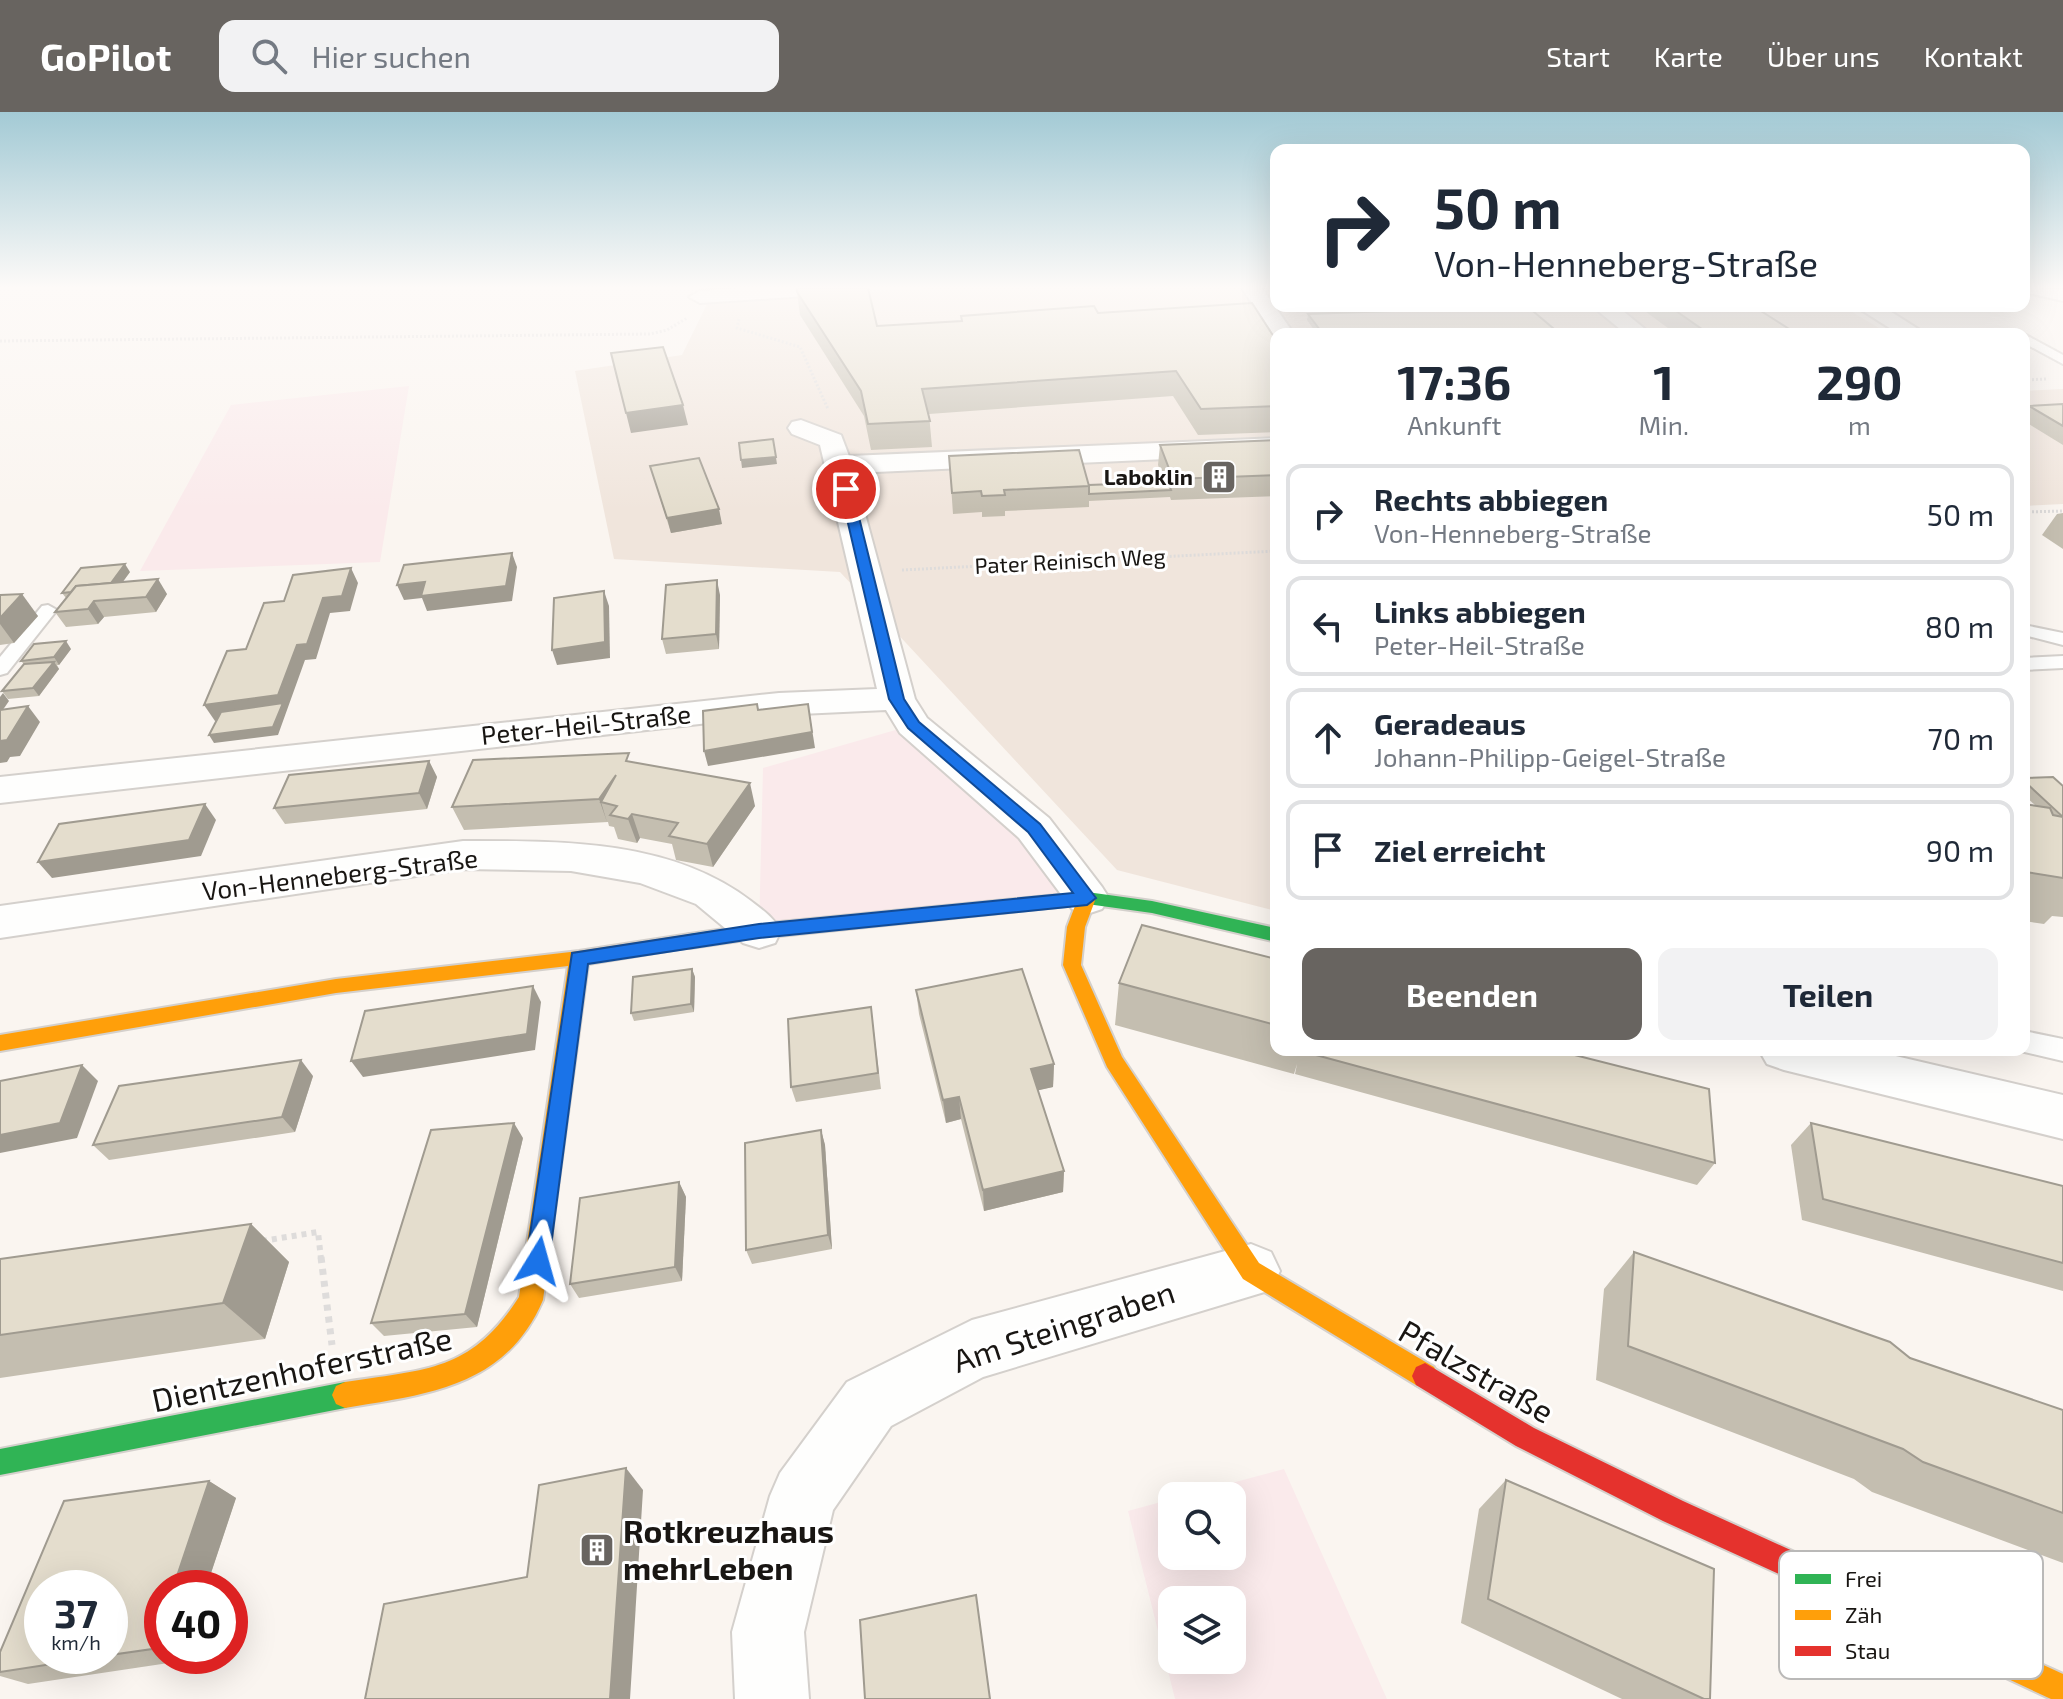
<!DOCTYPE html>
<html lang="de">
<head>
<meta charset="utf-8">
<style>
  body { margin:0; font-family:"Exo 2",sans-serif; background:#f2f2f3; color:#1f2937; height:100vh; display:flex; flex-direction:column; font-size:30px; white-space:nowrap }
  * { box-sizing:border-box; margin:0 }
  p { font-size:26px; color:#747a83 }
  .icon { flex:none; width:44px; height:44px; fill:none; stroke:currentColor; stroke-width:2; stroke-linecap:round; stroke-linejoin:round }
  .map { position:relative; flex:1; overflow:hidden }
  .side { position:absolute; left:1270px; top:216px; width:760px; height:728px; display:flex; flex-direction:column; background:#fff; border-radius:16px; box-shadow:0 8px 32px #0002 }
  .side>* { flex:none }
  .guide { position:absolute; left:1270px; top:32px; width:760px; height:168px; border-radius:16px; box-shadow:0 8px 32px #0002; background:#fff; color:#1f2937; overflow:hidden }
  .tools { position:absolute; left:1158px; top:1370px; display:grid; gap:16px }
  .tools a { display:grid; place-items:center; width:88px; height:88px; border-radius:16px; background:#fff; box-shadow:0 8px 32px #0002; font-size:40px }
  .speed { position:absolute; left:24px; top:1458px; display:flex; gap:16px; font-size:40px; font-weight:700; text-align:center }
  .speed>* { display:grid; place-content:center; width:104px; height:104px; border-radius:50%; background:#fff; box-shadow:0 8px 32px #0002; line-height:1 }
  .speed small { font-size:20px; font-weight:400 }
  .speed .limit { border:12px solid #d22; background:#fff; color:#111 }
  .pin { position:absolute; display:grid; place-items:center; width:68px; height:68px; color:#fff; margin:-34px; border:4px solid #fff; border-radius:50%; box-shadow:0 2px 8px #0007 }
  .me { position:absolute; width:88px; margin:-44px; rotate:8deg; stroke-linejoin:round; filter:drop-shadow(0 0 6px #0008) }
  .turn { display:flex; align-items:center; gap:28px; height:168px; padding:0 32px; font-size:36px }
  .turn .icon { width:104px; height:104px; stroke-width:2.5 }
  .turn b { display:block; font-size:56px; line-height:68px }
  .eta { display:flex; justify-content:space-evenly; align-items:center; height:136px; text-align:center }
  .eta b { font-size:48px; font-weight:700; line-height:56px }
  .action { display:flex; gap:16px; margin-top:auto; padding:16px 32px }
  .action a { flex:1; height:92px; border-radius:16px; background:#686460; color:#fff; font-size:32px; font-weight:700; line-height:92px; text-align:center }
  .action a+a { background:#f2f2f3; color:#1f2937 }
  ul { padding:0; list-style:none }
  li { display:flex; align-items:center; gap:24px; height:100px; margin:0 16px 12px; padding:0 16px; border:4px solid #e0e1e3; border-radius:16px }
  li div { flex:1 }
  li b { display:block; font-size:30px }
  li em { font-style:normal }
  header { display:flex; align-items:center; gap:48px; box-sizing:border-box; height:112px; padding:0 40px; background:#686460; color:#fff }
  header strong { font-size:38px }
  nav { display:flex; gap:44px; margin-inline-start:auto; font-size:28px }
  .search { width:560px; height:72px; background:#f2f2f3; display:flex; align-items:center; gap:20px; box-sizing:border-box; padding:0 28px; border-radius:16px; color:#747a83; font-size:30px }
  .map>svg:first-child { display:block }
  .built { fill:#f0e5dc }
  .green { fill:#faeaeb; fill-rule:evenodd }
  .lines { fill:none; stroke-linecap:round; stroke-linejoin:round }
  .lane-casing { stroke:#d4d0cc; stroke-width:4 }
  .street-casing { stroke:#d4d0cc; stroke-width:4 }
  .fast-casing { stroke:#d4d0cc; stroke-width:4 }
  .slow-casing { stroke:#d4d0cc; stroke-width:4 }
  .jam-casing { stroke:#d4d0cc; stroke-width:4 }
  .path-far2 { stroke:#dedcdb; stroke-width:3; stroke-dasharray:2 2; stroke-linecap:butt }
  .path-far1 { stroke:#dedcdb; stroke-width:6; stroke-dasharray:5 5; stroke-linecap:butt }
  .path { stroke:#dedcdb; stroke-width:7; stroke-dasharray:6 6; stroke-linecap:butt }
  .lane { fill:#fefefd; fill-rule:evenodd }
  .street { fill:#fefefd; fill-rule:evenodd }
  .fast { fill:#30b455; fill-rule:evenodd }
  .slow { fill:#ff9f0a; fill-rule:evenodd }
  .jam { fill:#e5322d; fill-rule:evenodd }
  .wall { fill:#c4beb0; fill-rule:evenodd }
  .shaded-wall { fill:#a09b90 }
  .building { fill:#e4ddcd; stroke:#a09b90; stroke-width:2 }
  .route { fill:#1a73e8; stroke:#114b97; stroke-width:2 }
  .labels { text-anchor:middle; stroke-width:6; stroke-linejoin:round; paint-order:stroke }
  .far-poi-label { font-size:22px; font-weight:bold; fill:#191613; stroke:#fff; text-anchor:end }
  .far-street-label { font-size:22px; fill:#191613; stroke:#fff }
  .street-label { font-size:26px; fill:#191613; stroke:#fff }
  .near-street-label { font-size:32px; fill:#191613; stroke:#fff }
  .near-poi-label { font-size:32px; font-weight:bold; fill:#191613; stroke:#fff; text-anchor:start }
  .key { fill:#fff; stroke:#bab9b8; stroke-width:2 }
  .key-label { font-size:22px; fill:#191613 }
</style>
</head>
<body>
<header>
<strong>GoPilot</strong>
<div class="search"><svg class="icon" aria-label="search" viewBox="0 0 24 24"><circle cx="10" cy="10" r="6"/><path d="M15 15l6 6"/></svg>Hier suchen</div>
<nav><a>Start</a><a>Karte</a><a>Über uns</a><a>Kontakt</a></nav>
</header>
<div class="map">
<svg width="2063" height="1587" viewBox="0 0 2063 1587">
  <rect width="100%" height="100%" fill="#faf5f0"/>
  <g class="built">
    <polygon points="928,176 1276,176 1276,194 1842,194 1889,222 1276,222 1276,799 1117,758 840,460 614,447 575,259 682,243 708,190"/>
    <polygon points="2063,277 2063,392 2024,394 2024,279"/>
  </g>
  <g class="green">
    <polygon points="409,274 380,450 140,459 231,293"/>
    <polygon points="913,613 1087,786 759,819 763,656"/>
    <path d="M1284,1357L1387,1587H1175L1128,1399L1172,1387V1444H1232V1384H1183ZM1172,1488H1232V1548H1172Z"/>
  </g>
  <g class="lines">
    <g class="lane-casing">
      <g id="lane">
        <polygon points="2024,222 2063,243 2063,252 2024,231"/>
        <polygon points="48,493 57,498 7,561 0,563 0,545 42,494"/>
        <polygon points="2024,513 2063,521 2063,533 2024,523"/>
        <polygon points="2063,544 2063,556 2024,558 2024,546"/>
        <polygon points="2024,919 2063,927 2063,949 2016,938 2024,938"/>
      </g>
    </g>
    <g class="street-casing">
      <g id="street">
        <polygon points="739,176 847,176 837,182 700,191 689,185 700,179"/>
        <polygon points="1242,176 1262,176 1294,222 1276,222 1275,227"/>
        <polygon points="2024,176 2063,177 2063,189 2024,180"/>
        <polygon points="1592,194 1617,194 1651,222 1626,222"/>
        <polygon points="1855,194 1882,194 1926,222 1899,222"/>
        <polygon points="801,308 841,323 849,344 1276,326 1276,342 854,361 915,587 927,606 1049,706 1102,775 1109,786 1102,797 1087,802 1072,797 1019,726 900,621 886,598 779,603 0,691 0,665 779,581 877,577 820,333 792,322 788,316 792,310"/>
        <path d="M463,729C560,729 670,727 751,789C764,799 774,806 781,819L775,831L759,836L743,831L696,792L640,771L571,759L463,757L0,826V794Z"/>
        <polygon points="1759,938 1870,938 2063,983 2063,1027 1784,958 1767,952"/>
        <polygon points="1251,1132 1271,1140 1280,1159 1271,1178 983,1265 891,1314 833,1398 804,1520 809,1587 735,1587 732,1520 770,1384 780,1361 847,1270 972,1208"/>
      </g>
    </g>
    <g class="fast-casing">
      <g id="fast">
        <polygon points="1087,780 1152,789 1276,816 1276,830 1152,801 1087,792 759,826 690,836 683,834 681,829 683,824 690,822 759,812"/>
        <polygon points="345,1270 354,1274 358,1283 354,1292 345,1296 0,1363 0,1337"/>
      </g>
    </g>
    <g class="slow-casing">
      <g id="slow">
        <polygon points="1087,780 1096,786 1085,815 1081,853 1122,945 1259,1151 1434,1255 1438,1264 1434,1273 1425,1277 1416,1273 1243,1167 1107,955 1063,853 1067,815 1078,786"/>
        <path d="M690,822L697,824L699,829L697,834L588,852L543,1188C506,1275 428,1282 345,1296L336,1292L332,1283L336,1274L345,1270C427,1257 471,1260 519,1185L568,854L336,881L0,939V923L336,867L579,839Z"/>
        <polygon points="1971,1520 2063,1562 2063,1587 2051,1587 1961,1545 1956,1535 1961,1525"/>
      </g>
    </g>
    <g class="jam-casing">
      <polygon id="jam" points="1425,1251 1534,1316 1683,1389 1981,1525 1986,1535 1981,1545 1971,1550 1961,1545 1663,1409 1516,1334 1416,1273 1412,1264 1416,1255"/>
    </g>
    <g class="path-far2">
      <polyline points="739,207 737,216 800,235 828,297"/>
      <polyline points="0,229 650,222 667,218 687,206"/>
      <polyline points="2024,268 2046,267"/>
      <polyline points="2024,400 2063,399"/>
      <polyline points="902,458 1276,439"/>
    </g>
    <polyline class="path-far1" points="262,1129 318,1120 321,1147"/>
    <polyline class="path" points="321,1145 332,1233"/>
    <use href="#lane" class="lane"/>
    <use href="#street" class="street"/>
    <use href="#fast" class="fast"/>
    <use href="#slow" class="slow"/>
    <use href="#jam" class="jam"/>
  </g>
  <g class="wall">
    <polygon points="797,180 877,214 961,209 961,204 1098,201 1276,228 1276,320 1198,323 1173,284 929,302 932,335 871,338 864,304 800,203"/>
    <polygon points="1410,194 1464,194 1466,196 1471,196 1469,194 1527,194 1560,222 1317,222 1307,208 1308,202 1411,199 1410,197"/>
    <polygon points="1638,194 1753,194 1797,222 1676,222"/>
    <polygon points="2063,292 2063,333 2024,309 2024,302 2029,294"/>
    <polygon points="1276,328 1276,384 1171,388 1170,385 1089,389 1089,395 1005,399 1005,404 982,405 982,400 953,402 949,344 1089,373 1164,370 1158,353 1160,333"/>
    <polygon points="650,354 722,412 671,421"/>
    <polygon points="2063,401 2063,437 2042,423 2057,402"/>
    <polygon points="130,460 122,470 167,482 156,500 104,505 98,512 66,515 55,500 66,486 62,481"/>
    <polygon points="0,483 38,504 14,531 0,533"/>
    <polygon points="720,483 719,537 666,542 662,527"/>
    <polygon points="71,537 59,553 57,553 59,557 39,584 8,587 2,579 24,552 21,549"/>
    <polygon points="429,649 437,665 427,697 285,712 274,696"/>
    <polygon points="632,650 755,694 713,755 676,748 672,732 640,726 637,731 618,727 614,715 609,714 608,710 464,718 452,695"/>
    <polygon points="2024,666 2063,674 2063,805 2052,804 2044,812 2024,809 2024,692 2036,694 2024,683"/>
    <polygon points="1276,847 1276,938 1555,938 1715,1051 1697,1073 1295,962 1297,952 1294,962 1115,913 1119,871"/>
    <polygon points="692,857 695,865 694,900 634,909 631,901"/>
    <polygon points="916,878 1054,952 1053,975 1038,978 1064,1059 1063,1080 984,1099 961,1007 946,1011 919,902"/>
    <polygon points="871,895 881,977 796,990 791,975"/>
    <polygon points="313,964 295,1020 109,1048 93,1033"/>
    <polygon points="1811,1011 2063,1074 2063,1179 1802,1108 1791,1033"/>
    <polygon points="821,1018 825,1033 832,1137 752,1152 746,1138"/>
    <polygon points="523,1026 477,1215 384,1224 371,1211"/>
    <polygon points="679,1070 686,1085 682,1169 579,1186 570,1172"/>
    <polygon points="251,1112 289,1150 265,1227 0,1266 0,1147"/>
    <polygon points="1634,1140 1910,1246 2063,1298 2063,1451 1872,1380 1854,1367 1596,1268 1604,1177"/>
    <polygon points="1506,1368 1710,1587 1622,1587 1461,1511 1479,1397"/>
    <path d="M209,1369L236,1386L206,1476H162V1544H184L182,1549L28,1572L0,1564V1540ZM110,1476V1544H42Z"/>
  </g>
  <g class="shaded-wall">
    <polygon points="683,293 688,313 631,321 626,301"/>
    <polygon points="773,327 777,352 742,356 741,348"/>
    <polygon points="719,397 722,412 671,421 667,406"/>
    <polygon points="512,441 517,455 512,489 427,499 422,486 404,488 397,473"/>
    <polygon points="125,452 130,460 112,485 107,477"/>
    <polygon points="351,456 358,471 350,499 330,501 316,547 305,548 278,623 214,631 209,623 279,600 215,609 204,593 297,533 323,486"/>
    <polygon points="158,467 167,482 156,500 146,485"/>
    <polygon points="717,468 720,483 719,537 716,522"/>
    <polygon points="604,479 609,494 610,546 557,553 552,538"/>
    <polygon points="22,482 38,504 14,531 0,512 0,506"/>
    <polygon points="94,489 104,505 98,512 88,497"/>
    <polygon points="66,529 71,537 59,553 54,545"/>
    <polygon points="54,550 59,557 39,584 33,576"/>
    <polygon points="3,581 9,589 0,602 0,585"/>
    <polygon points="808,592 815,636 708,654 704,639"/>
    <polygon points="28,594 40,610 20,644 10,645 7,650 0,651 0,629"/>
    <polygon points="429,649 437,665 427,697 419,681"/>
    <polygon points="616,663 601,690 607,710 599,687"/>
    <polygon points="750,671 755,694 713,755 707,732"/>
    <polygon points="205,692 216,708 201,744 52,766 38,750"/>
    <polygon points="632,702 640,726 637,731 628,707"/>
    <polygon points="692,857 695,865 694,900 691,892"/>
    <polygon points="533,874 541,890 535,938 363,965 351,949"/>
    <polygon points="301,948 313,964 295,1020 282,1005"/>
    <polygon points="1054,952 1053,975 1031,980 1031,957"/>
    <polygon points="82,953 98,969 77,1026 0,1041 0,1023"/>
    <polygon points="959,985 961,1007 946,1011 943,988"/>
    <polygon points="514,1011 523,1026 477,1215 465,1202"/>
    <polygon points="821,1018 825,1033 832,1137 828,1123"/>
    <polygon points="1064,1059 1063,1080 984,1099 983,1078"/>
    <polygon points="679,1070 686,1085 682,1169 675,1155"/>
    <polygon points="251,1112 289,1150 265,1227 223,1191"/>
    <polygon points="626,1356 643,1378 630,1587 610,1587"/>
    <polygon points="209,1369 236,1386 206,1476 173,1476"/>
    <polygon points="162,1507 162,1541 152,1537"/>
    <polygon points="170,1544 184,1544 182,1549"/>
  </g>
  <g class="building">
    <polygon points="797,176 868,176 877,214 962,209 961,204 1094,194 1098,201 1252,191 1276,228 1276,294 1201,297 1176,259 922,277 930,309 868,312 861,279 797,180"/>
    <polygon points="1414,194 1464,194 1466,196 1479,196 1477,194 1527,194 1560,222 1323,222 1308,202 1418,198"/>
    <polygon points="1669,194 1753,194 1797,222 1709,222"/>
    <polygon points="663,235 683,293 626,301 611,241"/>
    <polygon points="2063,292 2063,314 2029,294"/>
    <polygon points="773,327 776,345 741,348 739,331"/>
    <polygon points="1276,328 1276,363 1173,367 1160,333"/>
    <polygon points="1079,338 1089,374 1004,378 1005,383 982,384 981,379 952,381 949,344"/>
    <polygon points="699,346 719,397 667,406 650,354"/>
    <polygon points="1168,370 1171,378 1089,382 1089,373"/>
    <polygon points="512,441 506,474 421,484 425,470 397,473 404,453"/>
    <polygon points="125,452 111,471 76,474 71,480 62,481 81,456"/>
    <polygon points="351,456 342,484 323,486 307,532 297,533 278,583 204,593 227,539 246,537 264,491 284,489 293,463"/>
    <polygon points="158,467 146,485 94,489 88,497 55,500 76,474"/>
    <polygon points="717,468 716,522 662,527 666,473"/>
    <polygon points="604,479 605,530 552,538 554,486"/>
    <polygon points="22,482 0,506 0,483"/>
    <polygon points="66,529 54,545 21,549 34,532"/>
    <polygon points="54,550 33,576 2,579 24,552"/>
    <polygon points="283,591 273,615 209,623 221,600"/>
    <polygon points="757,592 758,598 808,592 812,620 704,639 703,599"/>
    <polygon points="28,594 7,628 0,629 0,598"/>
    <polygon points="629,641 626,649 750,671 707,732 669,724 678,711 632,702 628,707 610,703 617,694 601,690 616,663 599,687 452,695 473,648"/>
    <polygon points="429,649 419,681 274,696 289,663"/>
    <polygon points="2053,665 2063,674 2063,705 2024,669 2024,666"/>
    <polygon points="205,692 189,728 38,750 59,712"/>
    <polygon points="2024,692 2050,696 2053,703 2063,705 2063,766 2026,760 2024,756"/>
    <polygon points="1142,813 1276,847 1276,913 1119,871"/>
    <polygon points="692,857 691,892 631,901 633,865"/>
    <polygon points="1022,857 1054,952 1031,957 1064,1059 983,1078 959,985 943,988 916,878"/>
    <polygon points="533,874 527,922 351,949 365,899"/>
    <polygon points="871,895 878,961 791,975 788,907"/>
    <polygon points="1302,938 1555,938 1709,977 1715,1051 1301,939"/>
    <polygon points="301,948 282,1005 93,1033 119,974"/>
    <polygon points="82,953 60,1011 0,1023 0,969"/>
    <polygon points="514,1011 465,1202 371,1211 431,1018"/>
    <polygon points="1811,1011 2063,1074 2063,1151 1823,1087"/>
    <polygon points="821,1018 828,1123 746,1138 745,1031"/>
    <polygon points="679,1070 675,1155 570,1172 580,1086"/>
    <polygon points="251,1112 223,1191 0,1223 0,1147"/>
    <polygon points="1634,1140 1890,1230 1910,1246 2063,1298 2063,1401 1923,1350 1903,1337 1628,1234"/>
    <polygon points="626,1356 610,1587 365,1587 384,1492 527,1465 539,1373"/>
    <polygon points="1506,1368 1714,1457 1710,1587 1704,1587 1488,1487"/>
    <polygon points="209,1369 173,1476 162,1476 162,1507 152,1537 110,1543 110,1476 42,1476 42,1544 104,1544 0,1560 0,1540 64,1389"/>
    <polygon points="976,1483 990,1587 865,1587 860,1508"/>
  </g>
  <linearGradient id="sky" x2="0" y2="1"><stop stop-color="#a3cad5"/><stop offset="0.44" stop-color="#fdfaf8"/><stop offset="1" stop-color="#fdfaf8" stop-opacity="0"/></linearGradient>
  <rect width="2063" height="398" fill="url(#sky)"/>
  <polygon class="route" points="846,374 852,377 904,587 919,610 1040,712 1096,786 1087,793 759,826 588,852 549,1149 546,1157 538,1161 529,1157 526,1149 572,841 759,812 1073,781 1028,720 908,616 889,587 840,377"/>
  <defs>
    <g id="building-square" transform="scale(1.8)"><rect x="-9" y="-9" width="18" height="18" rx="4" fill="#686460" stroke="#fff"/><path d="M-4-6H4V6H1V3H-1V6H-4ZM-2.5-4.3h1.7v1.8h-1.7ZM.8-4.3h1.7v1.8H.8ZM-2.5-1h1.7V.8h-1.7ZM.8-1h1.7V.8H.8Z" fill="#fff"/></g>
  </defs>
  <g fill-rule="evenodd">
    <use href="#building-square" x="1219" y="365"/>
    <use href="#building-square" x="597" y="1438"/>
  </g>
  <g class="labels">
    <g class="far-poi-label">
      <text x="1193" y="373">Laboklin</text>
    </g>
    <g class="far-street-label">
      <text transform="translate(1070 449) rotate(-3)" y="8">Pater Reinisch Weg</text>
    </g>
    <g class="street-label">
      <text transform="translate(586 613) rotate(-6)" y="9">Peter-Heil-Straße</text>
      <text transform="translate(340 763) rotate(-7)" y="9">Von-Henneberg-Straße</text>
    </g>
    <g class="near-street-label">
      <text transform="translate(1064 1215) rotate(-18)" y="11">Am Steingraben</text>
      <text transform="translate(302 1258) rotate(-12)" y="11">Dientzenhoferstraße</text>
      <text transform="translate(1476 1260) rotate(30)" y="11">Pfalzstraße</text>
    </g>
    <g class="near-poi-label">
      <text x="623" y="1431">Rotkreuzhaus<tspan x="623" dy="37">mehrLeben</tspan></text>
    </g>
  </g>
  <rect x="1779" y="1439" width="264" height="128" rx="12" class="key"/>
  <rect x="1795" y="1462" width="36" height="10" fill="#30b455"/>
  <rect x="1795" y="1498" width="36" height="10" fill="#ff9f0a"/>
  <rect x="1795" y="1534" width="36" height="10" fill="#e5322d"/>
  <g class="key-label">
    <text x="1845" y="1475">Frei</text>
    <text x="1845" y="1511">Zäh</text>
    <text x="1845" y="1547">Stau</text>
  </g>
</svg>
<div class="tools">
<a><svg class="icon" aria-label="search" viewBox="0 0 24 24"><circle cx="10" cy="10" r="6"/><path d="M15 15l6 6"/></svg></a>
<a><svg class="icon" aria-label="layers" viewBox="0 0 24 24"><path d="M12 4l9 5-9 5-9-5zM3 14l9 5 9-5"/></svg></a>
</div>
<div class="speed"><div>37<small>km/h</small></div><div class="limit">40</div></div>
<div class="pin" style="left:846px;top:377px;background:#d93025"><svg class="icon" aria-label="arrive" viewBox="0 0 24 24"><path d="M6 21V4h12l-3 4 3 4H6"/></svg></div>
<svg class="me" style="left:538px;top:1149px" viewBox="-20 -20 40 40"><path d="M0-17L14 15 0 8-14 15z" fill="#1a73e8" stroke="#fff" stroke-width="4"/></svg>
<div class="guide">
<div class="turn"><svg class="icon" aria-label="right" viewBox="0 0 24 24"><path d="M7 20v-9h11M14 6l5 5-5 5"/></svg><div><b>50 m</b>Von-Henneberg-Straße</div></div>
</div>
<section class="side">
<div class="eta">
<div><b>17:36</b><p>Ankunft</p></div>
<div><b>1</b><p>Min.</p></div>
<div><b>290</b><p>m</p></div>
</div>
<ul>
<li><svg class="icon" aria-label="right" viewBox="0 0 24 24"><path d="M7 20v-9h11M14 6l5 5-5 5"/></svg><div><b>Rechts abbiegen</b><p>Von-Henneberg-Straße</p></div><em>50 m</em></li>
<li><svg class="icon" aria-label="left" viewBox="0 0 24 24"><path d="M17 20v-9H6M10 6l-5 5 5 5"/></svg><div><b>Links abbiegen</b><p>Peter-Heil-Straße</p></div><em>80 m</em></li>
<li><svg class="icon" aria-label="ahead" viewBox="0 0 24 24"><path d="M12 20V5M6 11l6-6 6 6"/></svg><div><b>Geradeaus</b><p>Johann-Philipp-Geigel-Straße</p></div><em>70 m</em></li>
<li><svg class="icon" aria-label="arrive" viewBox="0 0 24 24"><path d="M6 21V4h12l-3 4 3 4H6"/></svg><div><b>Ziel erreicht</b></div><em>90 m</em></li>
</ul>
<div class="action"><a>Beenden</a><a>Teilen</a></div>
</section>
</div>
</body>
</html>
